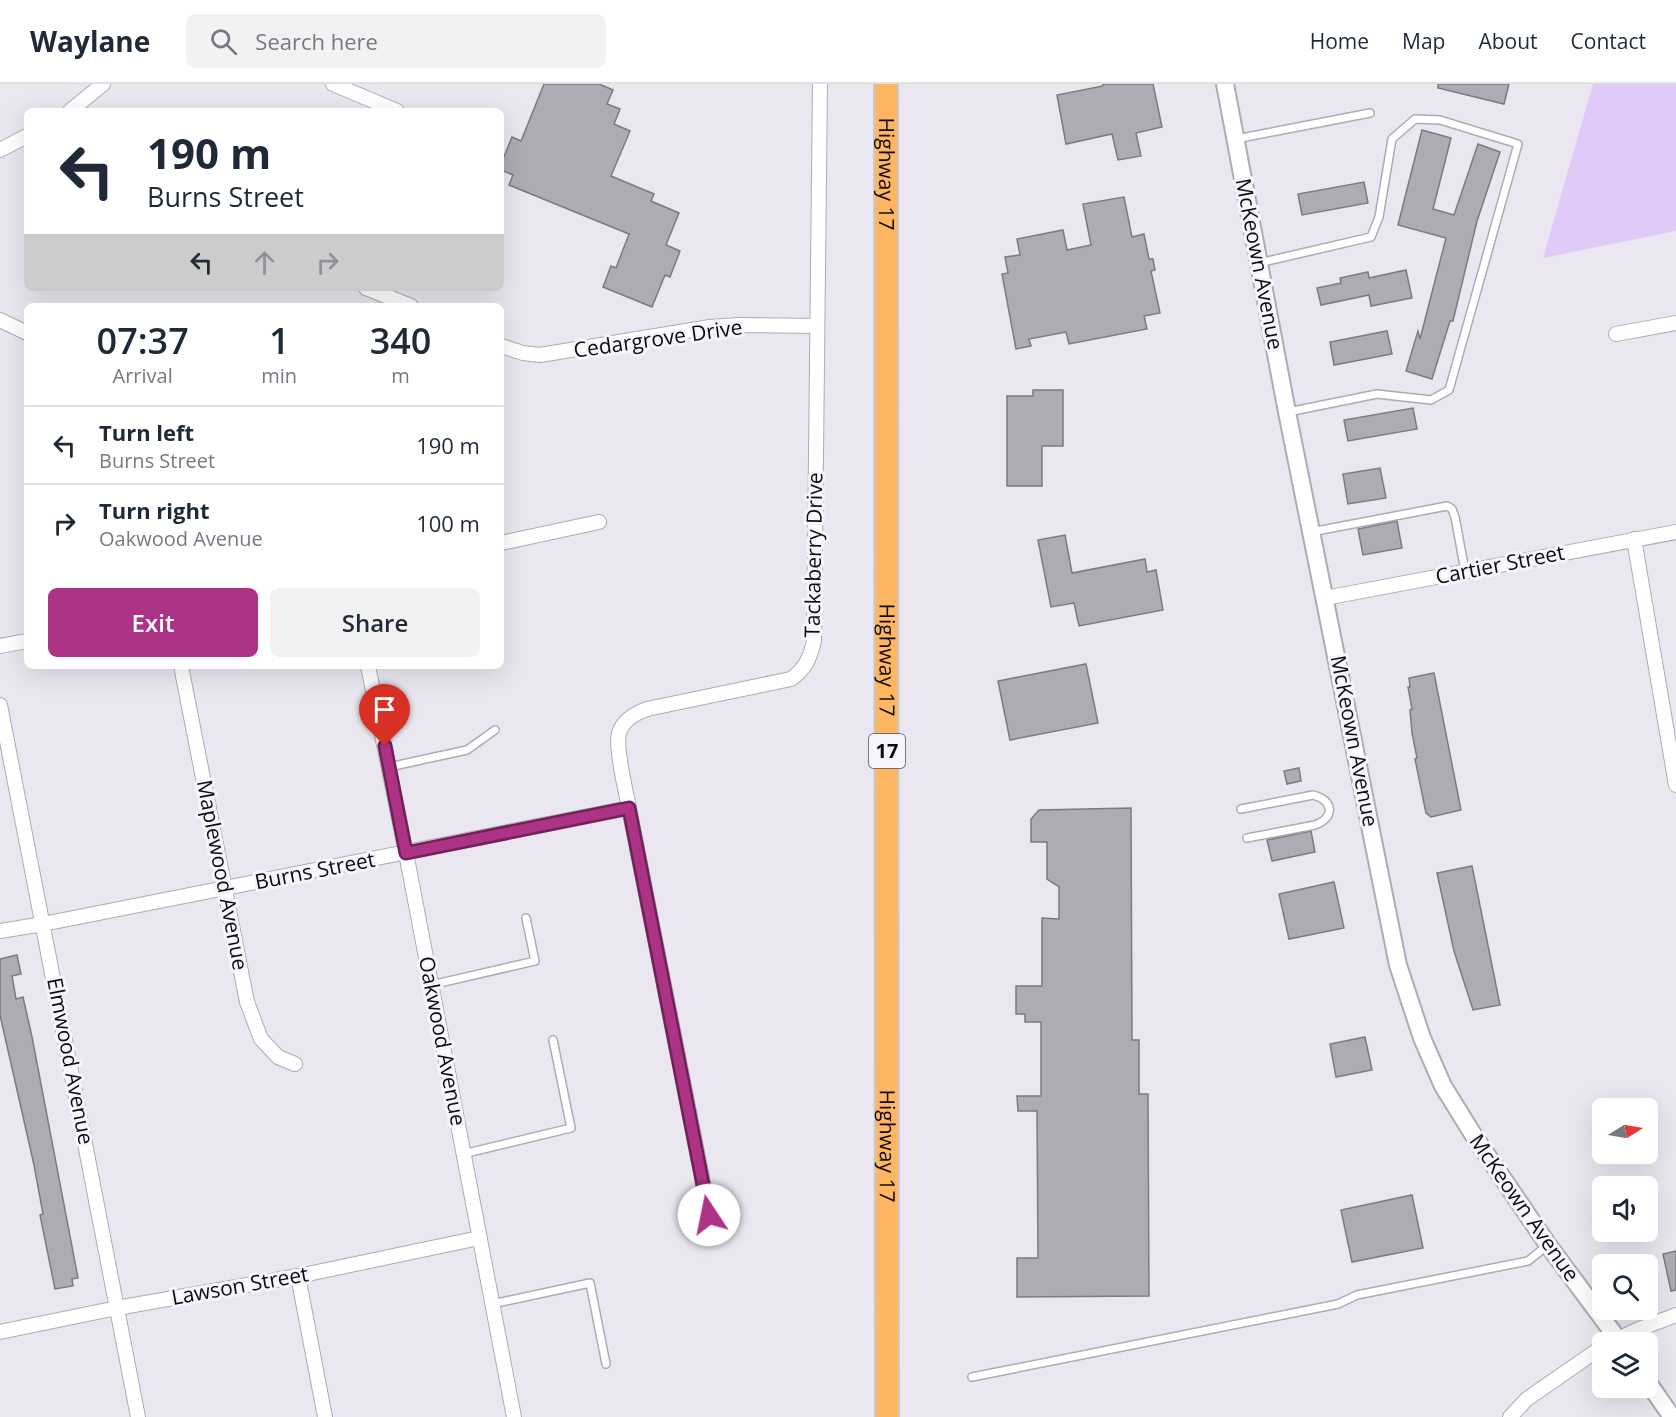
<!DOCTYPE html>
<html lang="en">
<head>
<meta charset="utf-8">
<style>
  body { margin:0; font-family:"Open Sans",sans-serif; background:#f2f2f3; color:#1f2937; height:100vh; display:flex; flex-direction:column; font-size:22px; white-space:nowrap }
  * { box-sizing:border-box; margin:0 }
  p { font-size:20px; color:#747a83 }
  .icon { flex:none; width:33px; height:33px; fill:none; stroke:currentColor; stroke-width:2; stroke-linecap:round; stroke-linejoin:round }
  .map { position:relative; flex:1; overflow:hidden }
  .drawer { position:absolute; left:24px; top:219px; width:480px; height:366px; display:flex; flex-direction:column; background:#fff; border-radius:9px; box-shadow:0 6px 24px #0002 }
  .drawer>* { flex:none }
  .guide { position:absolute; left:24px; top:24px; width:480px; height:183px; border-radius:9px; box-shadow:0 6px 24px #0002; background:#fff; color:#1f2937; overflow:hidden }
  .needle { width:39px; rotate:79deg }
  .tools { position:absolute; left:1592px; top:1014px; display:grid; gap:12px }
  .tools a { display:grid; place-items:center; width:66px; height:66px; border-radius:9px; background:#fff; box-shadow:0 6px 24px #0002; font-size:30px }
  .pin { position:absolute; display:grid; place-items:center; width:51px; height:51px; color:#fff; margin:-62px -26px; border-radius:50% 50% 50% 0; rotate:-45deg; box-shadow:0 0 6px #0007 }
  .pin .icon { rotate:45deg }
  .me { position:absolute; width:66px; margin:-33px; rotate:349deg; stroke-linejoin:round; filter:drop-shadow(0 0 4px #0008) }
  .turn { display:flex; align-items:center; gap:21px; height:126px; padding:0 24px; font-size:27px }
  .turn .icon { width:78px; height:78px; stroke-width:2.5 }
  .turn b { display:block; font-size:42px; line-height:51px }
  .lanes { display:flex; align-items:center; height:57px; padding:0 24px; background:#0003; justify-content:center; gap:30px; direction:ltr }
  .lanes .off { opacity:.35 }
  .eta { display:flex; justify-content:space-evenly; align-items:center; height:102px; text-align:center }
  .eta b { font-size:36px; font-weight:600; line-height:42px }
  .button { display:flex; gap:12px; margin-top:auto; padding:12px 24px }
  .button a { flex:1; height:69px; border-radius:9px; background:#ad3387; color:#fff; font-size:24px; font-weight:600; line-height:69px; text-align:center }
  .button a+a { background:#f2f2f3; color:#1f2937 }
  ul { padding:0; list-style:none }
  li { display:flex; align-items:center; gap:18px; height:78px; padding:0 24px; border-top:2px solid #e0e1e3 }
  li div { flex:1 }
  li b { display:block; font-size:22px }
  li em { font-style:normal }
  header { display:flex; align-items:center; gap:36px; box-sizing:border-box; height:84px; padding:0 30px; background:#fff; border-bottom:2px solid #e0e1e3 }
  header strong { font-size:28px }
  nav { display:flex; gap:33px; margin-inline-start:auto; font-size:21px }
  .search { width:420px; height:54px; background:#f2f2f3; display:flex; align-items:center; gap:15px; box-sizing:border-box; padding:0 21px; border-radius:9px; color:#747a83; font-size:22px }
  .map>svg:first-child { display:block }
  .green { fill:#e0cbf8 }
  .building { fill:#aeabb5; stroke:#7d7a84; stroke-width:1.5 }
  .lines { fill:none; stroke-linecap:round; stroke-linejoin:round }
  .service-casing { stroke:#afabb5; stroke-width:10 }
  .minor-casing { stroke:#afabb5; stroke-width:16 }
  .tertiary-casing { stroke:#afabb5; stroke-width:20 }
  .trunk-casing { stroke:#cac9ca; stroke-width:26 }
  .service { stroke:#fff; stroke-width:7 }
  .minor { stroke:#fff; stroke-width:14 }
  .tertiary { stroke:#fff; stroke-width:16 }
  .trunk { stroke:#feb663; stroke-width:22 }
  .route-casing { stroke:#702158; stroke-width:15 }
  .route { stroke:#ad3387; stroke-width:10 }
  .labels { text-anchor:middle; stroke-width:6; stroke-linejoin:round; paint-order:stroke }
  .shield { fill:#f8f4fe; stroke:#545156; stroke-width:1.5 }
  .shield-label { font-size:20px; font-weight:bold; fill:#0d0b0e }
  .street-label { font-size:21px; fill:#0d0b0e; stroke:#f8f4fe }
</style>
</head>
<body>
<header>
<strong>Waylane</strong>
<div class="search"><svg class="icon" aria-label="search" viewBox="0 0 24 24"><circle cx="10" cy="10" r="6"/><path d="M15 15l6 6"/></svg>Search here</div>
<nav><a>Home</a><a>Map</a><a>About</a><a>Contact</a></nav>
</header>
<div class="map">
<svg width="1676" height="1333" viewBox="0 0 1676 1333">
  <rect width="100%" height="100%" fill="#ebe7f1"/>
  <polygon class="green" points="1593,0 1676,0 1676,147 1543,174"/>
  <g class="building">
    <polygon points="544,0 599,0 613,6 607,20 620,25 614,40 630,47 611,92 654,110 651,117 679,129 666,161 680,167 670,193 665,191 652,223 603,203 611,182 616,184 629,150 509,101 513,91 501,86 501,80 512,53 521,57"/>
    <polygon points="1103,0 1153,0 1162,43 1136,49 1141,72 1118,76 1112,50 1066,60 1057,11 1103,2"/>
    <polygon points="1438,0 1509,0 1504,20 1438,4"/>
    <polygon points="1422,46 1451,54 1433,125 1454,131 1478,60 1500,68 1477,137 1453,237 1450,237 1432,295 1406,287 1418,247 1420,255 1446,154 1398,141"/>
    <polygon points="1364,98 1368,119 1302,131 1298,110"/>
    <polygon points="1124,113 1132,153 1144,150 1149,175 1153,175 1155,186 1151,187 1160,229 1144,232 1147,245 1069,260 1066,248 1029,255 1031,262 1016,265 1002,190 1008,189 1005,173 1020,171 1017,155 1063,146 1067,166 1091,161 1083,120"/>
    <polygon points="1406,186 1412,214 1371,222 1369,211 1321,221 1317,204 1341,199 1340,194 1368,188 1369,194"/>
    <polygon points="1387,247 1392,270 1334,281 1330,258"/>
    <polygon points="1033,306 1063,306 1063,362 1042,362 1042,402 1007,402 1007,312 1033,312"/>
    <polygon points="1413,324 1417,345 1348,357 1344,336"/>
    <polygon points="1380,384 1386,414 1348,420 1343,390"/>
    <polygon points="1397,437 1402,464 1363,471 1358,445"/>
    <polygon points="1065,451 1072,489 1145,475 1147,488 1156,486 1163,526 1079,542 1074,519 1051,523 1038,456"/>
    <polygon points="1086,580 1098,639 1010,656 998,597"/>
    <polygon points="1434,589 1461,726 1431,733 1426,729 1415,675 1417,674 1412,649 1410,626 1412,625 1408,603 1410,603 1409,594"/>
    <polygon points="1299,684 1301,697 1287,700 1284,687"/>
    <polygon points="1131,724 1132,956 1139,956 1139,1010 1148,1010 1149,1212 1017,1213 1017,1174 1038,1174 1037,1027 1018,1027 1017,1012 1041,1012 1041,938 1025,938 1025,930 1016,930 1016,902 1042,902 1042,834 1059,835 1059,803 1047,795 1047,758 1031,758 1031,735 1039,726"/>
    <polygon points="1311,747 1315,768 1272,777 1267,756"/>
    <polygon points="1472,782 1500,921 1473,926 1454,867 1437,789"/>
    <polygon points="1334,798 1344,844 1289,855 1279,810"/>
    <polygon points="17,871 21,890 12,892 16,915 23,913 32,953 78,1194 72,1195 73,1202 55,1205 40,1131 43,1130 34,1081 0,931 0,875"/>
    <polygon points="1365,953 1372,986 1336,993 1330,960"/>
    <polygon points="1412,1111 1423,1164 1352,1178 1341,1126"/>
    <polygon points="1676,1167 1676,1206 1671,1207 1663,1170"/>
  </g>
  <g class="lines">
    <g class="service-casing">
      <g id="service">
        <polyline points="1236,55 1370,29"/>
        <polyline points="1259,179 1371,153 1379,133 1392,55 1415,35 1440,36 1518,60 1449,306 1431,316 1377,310 1288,328"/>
        <polyline points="1311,448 1447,422 1452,425 1455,433 1465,487"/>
        <polyline points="389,683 467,666 495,646"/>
        <path d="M1241,725L1313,711C1334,716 1335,734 1315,741L1247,754"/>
        <polyline points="431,901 535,877 526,834"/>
        <polyline points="463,1070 571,1044 553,956"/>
        <polyline points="492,1220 590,1199 606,1280"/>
        <polyline points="972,1293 1338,1220 1357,1211 1528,1177 1548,1161"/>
      </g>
    </g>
    <g class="minor-casing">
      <g id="minor">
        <polyline points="333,0 397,27"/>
        <polyline points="70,27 103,0"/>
        <polyline points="0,66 27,52"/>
        <polyline points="366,204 411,222"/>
        <polyline points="0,236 27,249"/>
        <polyline points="1616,250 1676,239"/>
        <polyline points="501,262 523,269 540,271 710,243 739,241 816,242"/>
        <polyline points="1634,455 1676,701"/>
        <polyline points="501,459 599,438"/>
        <polyline points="1325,514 1676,448"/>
        <polyline points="0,562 27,557"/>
        <polyline points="181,582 247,918 261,955 278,973 295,980"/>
        <polyline points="368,582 406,769 514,1333"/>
        <polyline points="0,621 138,1333"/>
        <polyline points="0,847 43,840 629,724"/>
        <path d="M714,1154L629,724C626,707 615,664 619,649C623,636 636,629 647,625L791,595C806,584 810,574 814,557L820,0"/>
        <polyline points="298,1192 325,1333"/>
        <polyline points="0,1248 117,1224 298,1192 479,1154"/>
        <polyline points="1611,1258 1639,1245 1676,1231"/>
        <polyline points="1510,1333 1527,1315 1602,1263"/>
      </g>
    </g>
    <g class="tertiary-casing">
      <g id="tertiary">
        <polyline points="1225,0 1287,328 1398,881 1422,954 1443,1002 1474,1052 1548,1161 1620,1258"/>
        <polyline points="1647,1297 1672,1333"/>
      </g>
    </g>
    <g class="trunk-casing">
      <g id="trunk">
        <path id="s1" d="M886,0L887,1333"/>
      </g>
    </g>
    <use href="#service" class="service"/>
    <use href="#minor" class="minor"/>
    <use href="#tertiary" class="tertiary"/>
    <use href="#trunk" class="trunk"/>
  </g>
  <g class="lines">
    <g class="route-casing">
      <polyline id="route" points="385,662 406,769 629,724 709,1131"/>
    </g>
    <use href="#route" class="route"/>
  </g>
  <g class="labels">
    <rect class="shield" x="869" y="650" width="36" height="34" rx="4.5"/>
    <g class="shield-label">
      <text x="887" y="674">17</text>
    </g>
    <g class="street-label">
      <text dy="7" stroke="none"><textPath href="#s1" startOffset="90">Highway 17</textPath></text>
      <text transform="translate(1259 180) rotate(79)" y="7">McKeown Avenue</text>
      <text transform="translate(658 255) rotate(-8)" y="7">Cedargrove Drive</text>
      <text transform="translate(814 471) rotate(-89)" y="7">Tackaberry Drive</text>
      <text transform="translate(1500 481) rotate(-11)" y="7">Cartier Street</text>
      <text dy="7" stroke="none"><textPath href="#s1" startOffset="576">Highway 17</textPath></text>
      <text transform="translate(1354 657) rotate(79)" y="7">McKeown Avenue</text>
      <text transform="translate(315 787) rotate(-11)" y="7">Burns Street</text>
      <text transform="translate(222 791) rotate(79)" y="7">Maplewood Avenue</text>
      <text transform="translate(442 957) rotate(79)" y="7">Oakwood Avenue</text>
      <text transform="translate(70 977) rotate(79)" y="7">Elmwood Avenue</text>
      <text dy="7" stroke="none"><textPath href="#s1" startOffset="1062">Highway 17</textPath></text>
      <text transform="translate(1524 1124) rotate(55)" y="7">McKeown Avenue</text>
      <text transform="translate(240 1202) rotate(-10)" y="7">Lawson Street</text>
    </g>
  </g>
</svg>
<div class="tools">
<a><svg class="needle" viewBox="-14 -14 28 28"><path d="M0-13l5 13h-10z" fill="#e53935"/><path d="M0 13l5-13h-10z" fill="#747a83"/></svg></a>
<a><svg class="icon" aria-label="sound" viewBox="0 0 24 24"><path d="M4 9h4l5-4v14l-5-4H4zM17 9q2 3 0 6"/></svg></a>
<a><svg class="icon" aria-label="search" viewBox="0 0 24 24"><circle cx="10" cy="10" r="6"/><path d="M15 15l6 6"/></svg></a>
<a><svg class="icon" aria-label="layers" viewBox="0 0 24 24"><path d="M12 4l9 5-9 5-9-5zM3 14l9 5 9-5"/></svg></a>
</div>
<div class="pin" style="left:385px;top:662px;background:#d93025"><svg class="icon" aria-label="arrive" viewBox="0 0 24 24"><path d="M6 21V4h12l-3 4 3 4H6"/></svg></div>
<svg class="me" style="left:709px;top:1131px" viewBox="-20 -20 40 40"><circle r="19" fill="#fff"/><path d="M0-13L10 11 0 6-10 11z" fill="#ad3387"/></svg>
<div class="guide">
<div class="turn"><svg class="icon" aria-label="left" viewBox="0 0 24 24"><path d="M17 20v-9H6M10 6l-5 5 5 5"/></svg><div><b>190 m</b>Burns Street</div></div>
<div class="lanes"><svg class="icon" aria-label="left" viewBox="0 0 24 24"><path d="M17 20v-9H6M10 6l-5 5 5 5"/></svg><svg class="icon off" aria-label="ahead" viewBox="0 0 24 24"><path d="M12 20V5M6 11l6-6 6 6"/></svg><svg class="icon off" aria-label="right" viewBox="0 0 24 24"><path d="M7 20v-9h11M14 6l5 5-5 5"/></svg></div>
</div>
<section class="drawer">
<div class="eta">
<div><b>07:37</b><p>Arrival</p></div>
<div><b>1</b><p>min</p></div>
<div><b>340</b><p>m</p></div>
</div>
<ul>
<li><svg class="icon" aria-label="left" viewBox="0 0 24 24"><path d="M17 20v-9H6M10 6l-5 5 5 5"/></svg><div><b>Turn left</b><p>Burns Street</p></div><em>190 m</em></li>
<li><svg class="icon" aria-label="right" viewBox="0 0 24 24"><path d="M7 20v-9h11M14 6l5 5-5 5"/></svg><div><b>Turn right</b><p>Oakwood Avenue</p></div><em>100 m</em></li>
</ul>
<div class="button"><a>Exit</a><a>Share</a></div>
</section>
</div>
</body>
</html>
